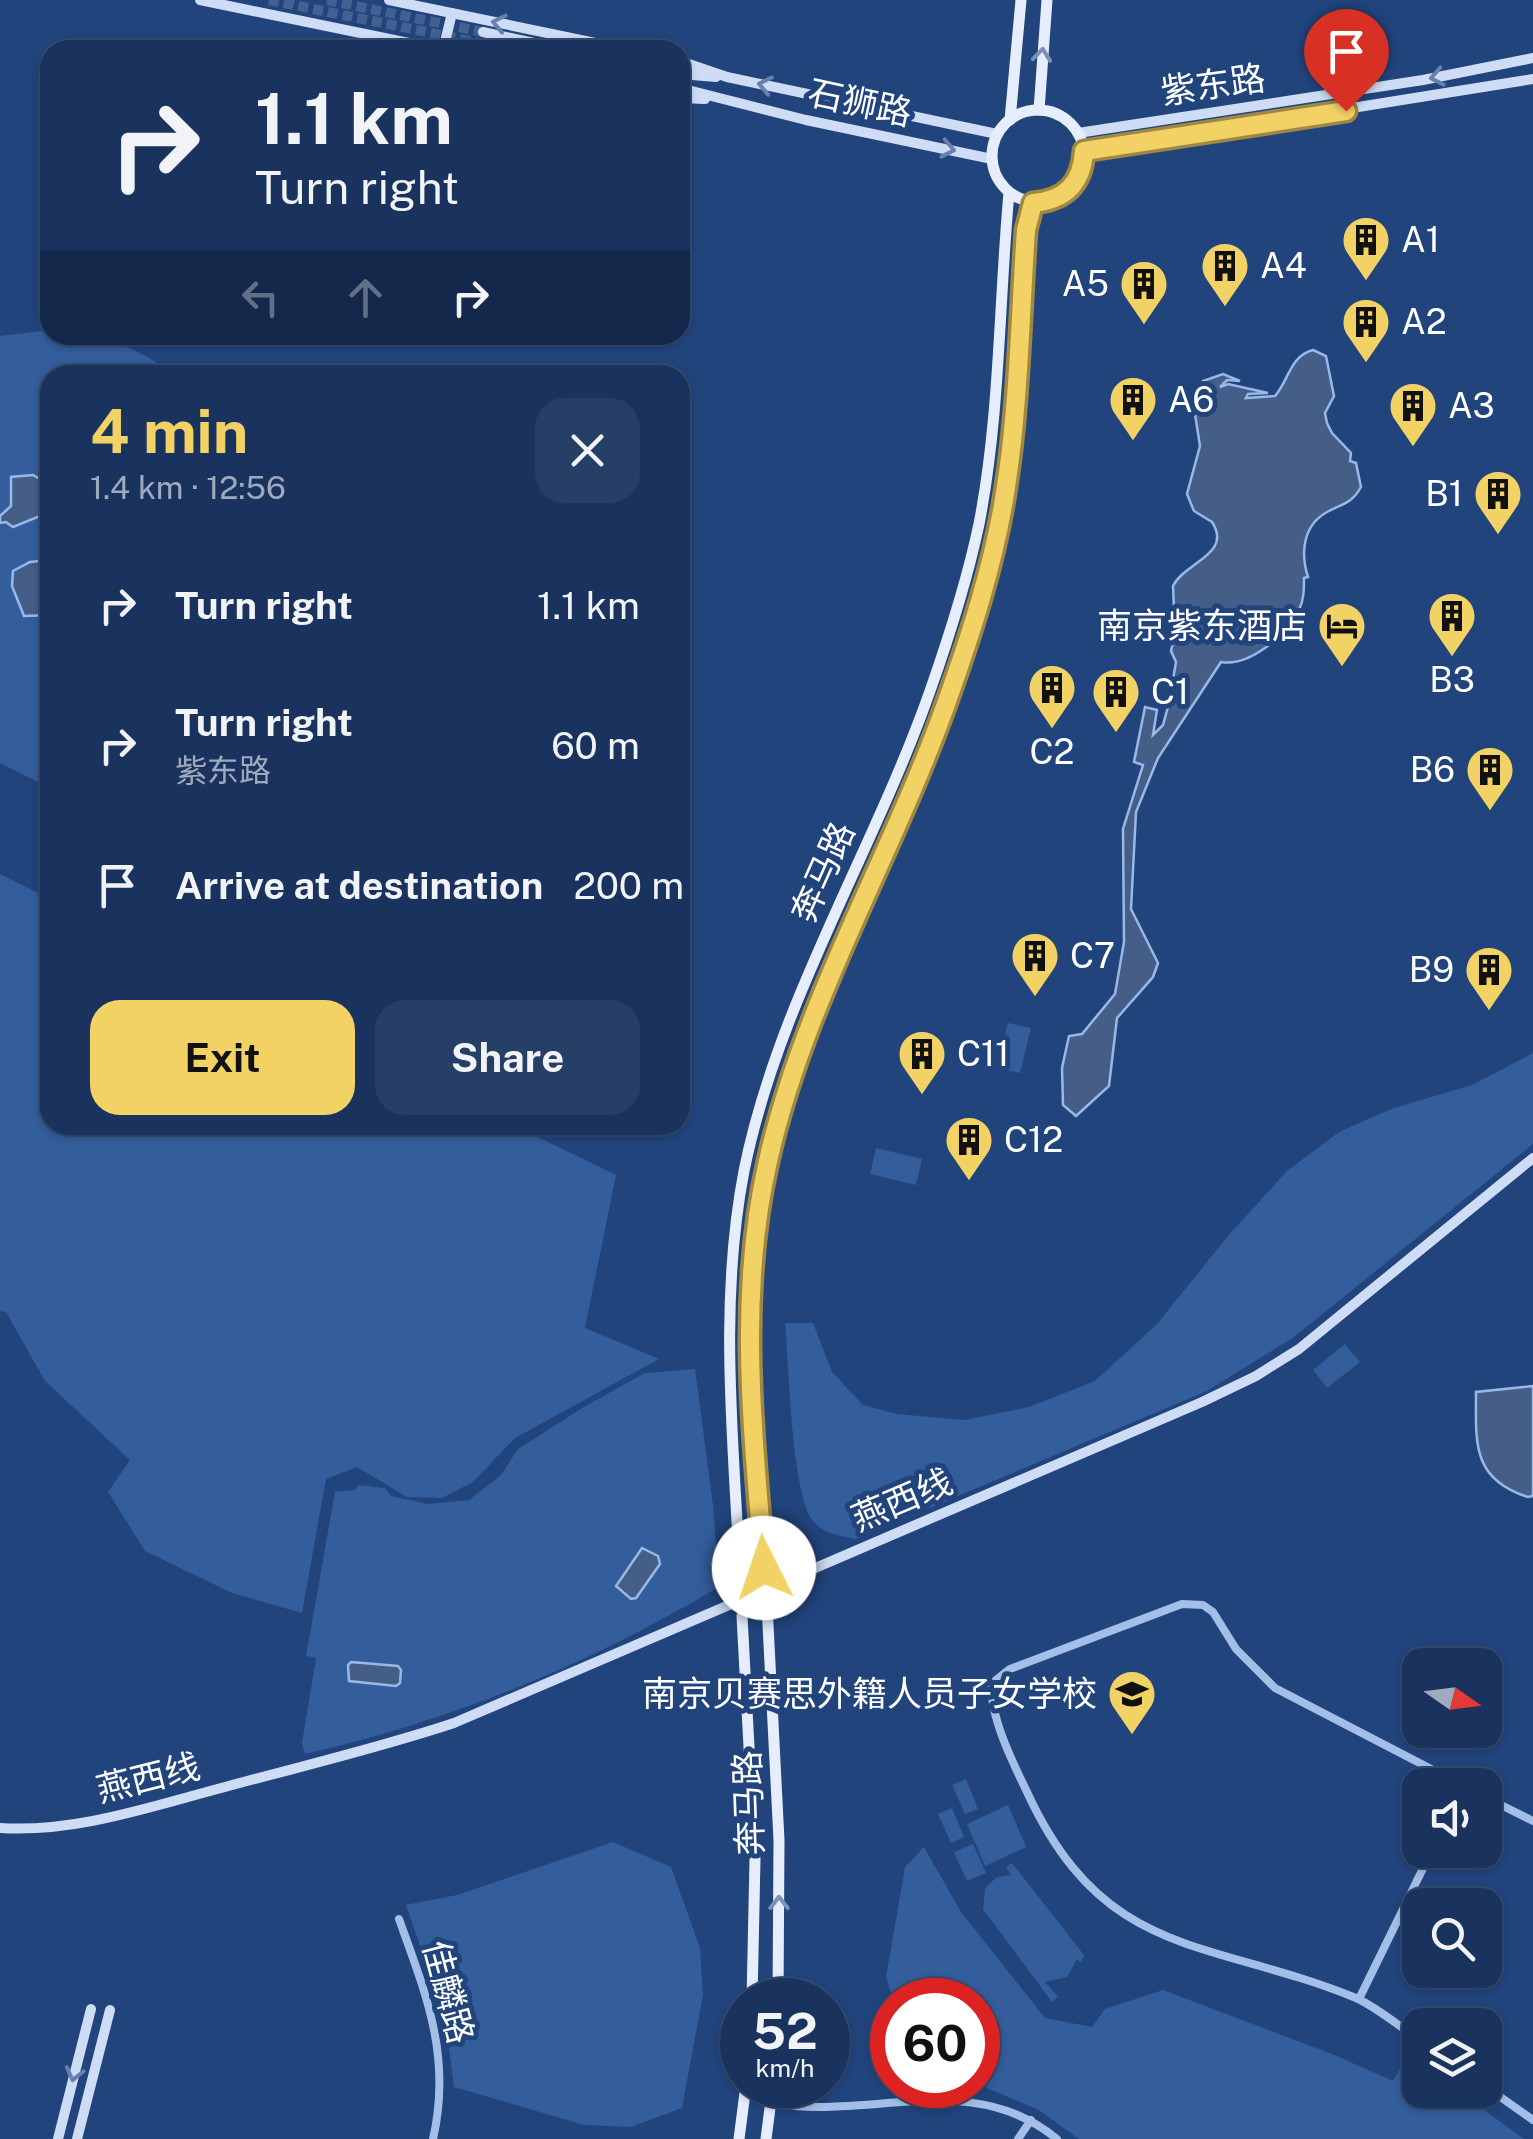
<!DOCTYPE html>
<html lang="en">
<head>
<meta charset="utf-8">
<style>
  body { margin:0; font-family:"Public Sans","Noto Sans SC",sans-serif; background:#263f67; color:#f1f3f6; height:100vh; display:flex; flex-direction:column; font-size:38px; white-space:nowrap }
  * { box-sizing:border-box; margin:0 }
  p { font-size:32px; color:#9faabc }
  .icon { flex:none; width:55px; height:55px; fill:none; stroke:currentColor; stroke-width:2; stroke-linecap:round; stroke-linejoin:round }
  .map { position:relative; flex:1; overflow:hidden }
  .drawer { position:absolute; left:40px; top:365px; width:650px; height:770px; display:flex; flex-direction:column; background:#19335e; border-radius:30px; box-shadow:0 2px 8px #0004,0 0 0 2px #374e73 }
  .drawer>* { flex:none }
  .guide { position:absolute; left:40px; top:40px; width:650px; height:305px; border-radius:30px; box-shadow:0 2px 8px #0004,0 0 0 2px #374e73; background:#19335e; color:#f1f3f6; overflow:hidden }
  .needle { width:65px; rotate:104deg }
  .tools { position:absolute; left:1402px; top:1648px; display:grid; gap:20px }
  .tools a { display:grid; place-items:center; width:100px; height:100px; border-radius:20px; background:#19335e; box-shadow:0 2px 8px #0004,0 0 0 2px #374e73; font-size:50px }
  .speed { position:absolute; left:720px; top:1978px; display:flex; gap:20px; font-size:50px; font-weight:700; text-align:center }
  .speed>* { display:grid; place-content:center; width:130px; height:130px; border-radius:50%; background:#19335e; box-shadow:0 2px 8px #0004,0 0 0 2px #374e73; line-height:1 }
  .speed small { font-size:25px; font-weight:400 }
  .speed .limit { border:15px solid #d22; background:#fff; color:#111 }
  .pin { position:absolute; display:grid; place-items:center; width:85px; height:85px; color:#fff; margin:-102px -42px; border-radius:50% 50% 50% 0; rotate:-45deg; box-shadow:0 0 10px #0007 }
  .pin .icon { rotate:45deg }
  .me { position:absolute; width:110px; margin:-55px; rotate:356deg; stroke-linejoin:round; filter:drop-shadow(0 0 8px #0008) }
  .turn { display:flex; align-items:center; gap:35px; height:210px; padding:0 50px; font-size:45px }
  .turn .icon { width:130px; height:130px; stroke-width:2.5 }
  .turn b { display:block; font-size:70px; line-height:85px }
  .lanes { display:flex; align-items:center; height:95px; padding:0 50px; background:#0003; justify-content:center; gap:50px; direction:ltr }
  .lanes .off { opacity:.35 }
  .round { display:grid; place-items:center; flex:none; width:105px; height:105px; border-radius:30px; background:#263f67 }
  .overview { display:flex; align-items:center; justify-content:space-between; height:170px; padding:0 50px }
  h1 { font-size:60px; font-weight:700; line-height:75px; color:#f3d265 }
  .button { display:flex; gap:20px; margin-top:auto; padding:20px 50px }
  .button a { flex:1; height:115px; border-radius:30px; background:#f3d265; color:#111; font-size:40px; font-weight:700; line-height:115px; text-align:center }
  .button a+a { background:#263f67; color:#f1f3f6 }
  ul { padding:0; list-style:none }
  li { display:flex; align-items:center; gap:30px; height:140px; padding:0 50px }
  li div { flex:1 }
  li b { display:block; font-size:38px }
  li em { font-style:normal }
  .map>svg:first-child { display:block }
  .green { fill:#335d9b }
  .water { fill:#445e88; stroke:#98b9e8; stroke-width:2.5 }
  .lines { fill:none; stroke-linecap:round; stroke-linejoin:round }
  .secondary-tunnel { stroke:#426090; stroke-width:10; stroke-dasharray:10 5; stroke-linecap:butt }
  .primary-tunnel { stroke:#426090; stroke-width:11; stroke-dasharray:11 5.5; stroke-linecap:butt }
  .street { stroke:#a4bfe7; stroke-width:8 }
  .secondary { stroke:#ceddf5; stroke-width:10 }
  .primary { stroke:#e6edfd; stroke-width:11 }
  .oneway { stroke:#6681ad }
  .oneway2 { stroke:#7a90b7 }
  .route-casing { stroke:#9e8842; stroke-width:25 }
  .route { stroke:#f3d265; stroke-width:18 }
  .labels { text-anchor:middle; stroke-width:10; stroke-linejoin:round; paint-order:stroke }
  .street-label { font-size:35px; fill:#fff; stroke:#21447d }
  .poi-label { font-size:35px; fill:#fff; stroke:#21447d; text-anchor:start }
</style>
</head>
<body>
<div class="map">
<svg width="1533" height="2139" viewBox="0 0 1533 2139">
  <rect width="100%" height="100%" fill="#21447d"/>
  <g class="green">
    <path d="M50,330V335C105,335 130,343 175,375H50V788L0,763V336Z"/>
    <polygon points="0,874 50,899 50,1125 513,1125 616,1175 585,1328 659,1359 515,1438 473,1482 442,1498 407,1497 357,1467 326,1479 302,1613 232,1593 145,1551 108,1492 130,1460 45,1381 6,1312 0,1311"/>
    <polygon points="1008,1023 1031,1028 1020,1073 997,1068"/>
    <path d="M1533,1053V1144L1294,1337L1207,1391L856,1539C842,1536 824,1534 814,1522C791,1498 789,1361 785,1323H813L832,1372L863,1405L897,1414L964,1420L1029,1407L1095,1381L1157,1324L1227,1237L1287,1171L1339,1132L1391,1109L1472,1085Z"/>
    <polygon points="876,1148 922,1159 916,1185 870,1174"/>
    <polygon points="1345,1344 1360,1362 1327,1388 1313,1370"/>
    <path d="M695,1369L713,1505L719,1587C589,1664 452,1721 305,1754L302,1743L316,1658L306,1656L335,1492L355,1490L359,1485L385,1488L391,1496L428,1504L469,1500L501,1475L518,1449L587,1405L645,1373Z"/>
    <polygon points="966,1779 978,1809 965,1814 952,1785"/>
    <polygon points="1008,1805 1026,1847 985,1866 967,1824"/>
    <polygon points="952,1808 964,1837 951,1843 938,1814"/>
    <polygon points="613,1842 671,1867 700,1948 703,1995 682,2108 631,2127 584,2125 454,2087 445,2018 406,1905 457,1895"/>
    <polygon points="973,1844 986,1873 967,1881 954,1852"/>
    <polygon points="924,1847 961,1912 1045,2018 1092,2027 1105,2009 1163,1990 1332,2054 1393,2081 1407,2055 1420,2064 1420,2090 1457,2090 1524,2139 1079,2139 1039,2110 978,2084 978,2000 893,2000 886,1977 905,1867"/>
    <polygon points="1012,1863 1084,1955 1081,1963 1077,1959 1067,1977 1045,1982 1058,1997 1052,2002 983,1909 985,1888 997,1877 1011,1875 1006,1867"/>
  </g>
  <g class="water">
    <path d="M1313,350L1326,356L1334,396L1325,413L1327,423L1332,433L1351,453L1350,461L1356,463L1361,487C1352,503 1344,503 1329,511C1303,524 1300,552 1308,577L1304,578C1304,589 1304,600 1299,610C1287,635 1249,667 1221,662L1158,758L1136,812L1131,909L1158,963L1153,977L1117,1018L1109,1086L1076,1116L1063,1105L1062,1068L1069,1036L1082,1034L1115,994L1124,942L1123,829L1143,765L1134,762L1145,707L1157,710L1153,735L1163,725L1169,703L1176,662L1171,651L1179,617L1174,609L1173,586C1185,562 1233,554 1212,522L1194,511L1187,494L1200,446L1195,414L1203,381L1223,374L1240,381L1227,380L1220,387L1228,384L1268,393L1248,394L1246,398L1275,396C1289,380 1290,356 1313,350Z"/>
    <polygon points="33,475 50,485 50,512 13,527 6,522 0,523 0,516 11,506 11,477"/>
    <polygon points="50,560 50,615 24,616 12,586 13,571 30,562"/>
    <path d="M1533,1386V1496L1528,1497C1471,1479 1476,1442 1476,1392Z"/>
    <polygon points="642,1548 658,1556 660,1564 636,1598 631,1599 616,1586"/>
    <polygon points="351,1662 398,1666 401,1670 400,1683 396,1686 349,1681 348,1665"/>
  </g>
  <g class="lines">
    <g class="secondary-tunnel">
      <polyline points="269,0 480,43"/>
      <polyline points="327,0 483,32"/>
    </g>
    <g class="primary-tunnel">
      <polyline points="764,1568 767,1605"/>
      <polyline points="740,1579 742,1616"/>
    </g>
    <g class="street">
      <polyline points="1485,1797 1533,1821"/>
      <path d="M399,1919C426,1994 452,2057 433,2139"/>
      <polyline points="1359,1999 1432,1850"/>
      <path d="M1420,2040C1400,2027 1378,2008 1356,1998C1209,1938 1105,1961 1027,1792C1012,1761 991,1719 991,1684L1010,1669L1182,1604L1203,1605L1213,1612L1236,1649L1275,1688L1462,1785"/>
      <polyline points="1485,2086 1533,2120"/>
      <path d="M772,2103C870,2121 971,2068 1057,2139"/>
      <polyline points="1018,2139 1031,2120"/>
    </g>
    <g class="secondary">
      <polyline points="200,0 443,50"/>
      <polyline points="389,0 629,50"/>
      <polyline points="483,32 567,50"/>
      <polyline points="480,43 510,50"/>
      <polyline points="443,50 452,13"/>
      <polyline points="680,61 727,77 997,134"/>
      <polyline points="680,74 716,77"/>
      <polyline points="680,88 806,120 992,159"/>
      <polyline points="680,98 705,99"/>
      <polyline points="1078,133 1423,80 1533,58"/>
      <polyline points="1084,151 1533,79"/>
      <path d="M0,1828C76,1833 152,1806 225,1787C302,1766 379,1748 454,1723L1202,1402L1256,1376L1299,1349L1533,1158"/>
      <polyline points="58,2139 91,2009"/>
      <polyline points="77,2139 110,2010"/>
    </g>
    <g class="primary">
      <polyline points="1039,110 1047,0"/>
      <circle cx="1038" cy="156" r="46"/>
      <polyline points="1010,120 1021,0"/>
      <path d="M764,1568C753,1432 737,1296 768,1161C804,1001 890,857 946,704C971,637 994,564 1005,493C1019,407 1019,317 1025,230L1033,203"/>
      <path d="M740,1579C734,1443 718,1306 744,1171C778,1002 873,853 930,691C949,637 967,581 979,524C1000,417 999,301 1009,193"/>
      <polyline points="767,1605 779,1840 778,2000"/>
      <polyline points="742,1616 755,1859 752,2000"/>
      <polyline points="739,2139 746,2085"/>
      <polyline points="766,2139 773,2085"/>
    </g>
  </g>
  <defs><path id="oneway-chevron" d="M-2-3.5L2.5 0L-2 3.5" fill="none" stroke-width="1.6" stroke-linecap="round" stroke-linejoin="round" transform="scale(2.5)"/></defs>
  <g class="oneway">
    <use href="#oneway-chevron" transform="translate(499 23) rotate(-168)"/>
    <use href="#oneway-chevron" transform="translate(1437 77) rotate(169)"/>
    <use href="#oneway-chevron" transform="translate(765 85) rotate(-168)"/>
    <use href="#oneway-chevron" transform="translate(948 149) rotate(11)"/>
    <use href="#oneway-chevron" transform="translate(74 2074) rotate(104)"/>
  </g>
  <g class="oneway2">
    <use href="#oneway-chevron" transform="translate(1042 55) rotate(-84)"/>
    <use href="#oneway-chevron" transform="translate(779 1903) rotate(-90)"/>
  </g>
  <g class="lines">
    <g class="route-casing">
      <path id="route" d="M764,1568C753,1432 737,1296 768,1161C804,1001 891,858 946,704C970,637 994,564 1005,493C1019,407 1020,317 1026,230L1033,203C1065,200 1082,184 1084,151L1346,111"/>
    </g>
    <use href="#route" class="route"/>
  </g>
  <defs>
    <g id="building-pin" transform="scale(2.5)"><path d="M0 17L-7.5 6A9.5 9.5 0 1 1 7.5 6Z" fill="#f3d265" stroke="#21447d"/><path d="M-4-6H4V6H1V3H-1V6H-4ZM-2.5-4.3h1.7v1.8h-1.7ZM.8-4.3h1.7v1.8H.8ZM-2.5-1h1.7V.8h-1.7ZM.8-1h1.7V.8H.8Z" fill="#111"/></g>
    <g id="hotel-pin" transform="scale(2.5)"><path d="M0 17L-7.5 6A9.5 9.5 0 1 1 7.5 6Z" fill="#f3d265" stroke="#21447d"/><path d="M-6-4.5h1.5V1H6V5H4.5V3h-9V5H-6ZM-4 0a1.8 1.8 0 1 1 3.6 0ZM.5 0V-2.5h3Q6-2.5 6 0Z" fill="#111"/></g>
    <g id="school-pin" transform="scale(2.5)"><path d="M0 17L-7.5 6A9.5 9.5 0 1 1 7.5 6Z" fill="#f3d265" stroke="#21447d"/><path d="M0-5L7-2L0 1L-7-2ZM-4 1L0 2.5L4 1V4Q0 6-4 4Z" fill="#111"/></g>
  </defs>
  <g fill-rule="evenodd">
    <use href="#building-pin" x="1366" y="240"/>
    <use href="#building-pin" x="1225" y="266"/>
    <use href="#building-pin" x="1144" y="284"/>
    <use href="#building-pin" x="1366" y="322"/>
    <use href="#building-pin" x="1133" y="400"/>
    <use href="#building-pin" x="1413" y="406"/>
    <use href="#building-pin" x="1498" y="494"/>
    <use href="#building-pin" x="1452" y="616"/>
    <use href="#hotel-pin" x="1342" y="626"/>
    <use href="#building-pin" x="1052" y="688"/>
    <use href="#building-pin" x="1116" y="692"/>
    <use href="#building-pin" x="1490" y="770"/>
    <use href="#building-pin" x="1035" y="956"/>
    <use href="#building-pin" x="1489" y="970"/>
    <use href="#building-pin" x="922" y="1054"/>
    <use href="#building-pin" x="969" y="1140"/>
    <use href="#school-pin" x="1132" y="1694"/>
  </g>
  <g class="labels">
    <g class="street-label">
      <text transform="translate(1213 85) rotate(-8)" y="12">紫东路</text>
      <text transform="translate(860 103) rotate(12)" y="12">石狮路</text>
      <text transform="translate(823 872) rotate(-66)" y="12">奔马路</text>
      <text transform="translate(902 1500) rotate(-23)" y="12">燕西线</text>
      <text transform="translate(148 1778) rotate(-14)" y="12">燕西线</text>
      <text transform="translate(749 1803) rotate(-92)" y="12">奔马路</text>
      <text transform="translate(448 1992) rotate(75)" y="12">佳麟路</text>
    </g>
    <g class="poi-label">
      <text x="1401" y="252">A1</text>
      <text x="1260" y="278">A4</text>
      <text x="1109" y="296" text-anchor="end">A5</text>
      <text x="1401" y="334">A2</text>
      <text x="1168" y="412">A6</text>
      <text x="1448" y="418">A3</text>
      <text x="1463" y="506" text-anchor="end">B1</text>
      <text x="1307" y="638" text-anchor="end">南京紫东酒店</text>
      <text x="1452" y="692" text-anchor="middle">B3</text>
      <text x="1151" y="704">C1</text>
      <text x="1052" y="764" text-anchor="middle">C2</text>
      <text x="1455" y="782" text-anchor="end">B6</text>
      <text x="1070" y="968">C7</text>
      <text x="1454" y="982" text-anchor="end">B9</text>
      <text x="957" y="1066">C11</text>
      <text x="1004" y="1152">C12</text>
      <text x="1097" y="1706" text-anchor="end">南京贝赛思外籍人员子女学校</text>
    </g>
  </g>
</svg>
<div class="tools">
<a><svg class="needle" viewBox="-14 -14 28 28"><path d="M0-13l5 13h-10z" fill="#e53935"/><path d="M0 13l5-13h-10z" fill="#9faabc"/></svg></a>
<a><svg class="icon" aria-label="sound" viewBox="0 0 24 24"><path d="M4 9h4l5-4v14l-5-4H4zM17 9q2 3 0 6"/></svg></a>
<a><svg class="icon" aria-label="search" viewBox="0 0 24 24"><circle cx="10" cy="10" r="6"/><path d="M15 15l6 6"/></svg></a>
<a><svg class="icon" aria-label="layers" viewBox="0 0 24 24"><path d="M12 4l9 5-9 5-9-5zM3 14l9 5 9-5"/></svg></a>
</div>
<div class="speed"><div>52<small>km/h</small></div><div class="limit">60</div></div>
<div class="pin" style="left:1346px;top:111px;background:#d93025"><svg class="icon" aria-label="arrive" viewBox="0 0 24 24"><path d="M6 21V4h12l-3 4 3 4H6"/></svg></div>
<svg class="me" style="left:764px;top:1568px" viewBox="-20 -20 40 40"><circle r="19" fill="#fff"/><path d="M0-13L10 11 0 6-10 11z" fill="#f3d265"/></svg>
<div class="guide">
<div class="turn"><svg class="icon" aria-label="right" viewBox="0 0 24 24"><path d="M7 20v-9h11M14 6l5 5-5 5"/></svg><div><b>1.1 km</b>Turn right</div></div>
<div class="lanes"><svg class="icon off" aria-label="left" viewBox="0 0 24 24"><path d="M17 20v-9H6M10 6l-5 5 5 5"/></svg><svg class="icon off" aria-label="ahead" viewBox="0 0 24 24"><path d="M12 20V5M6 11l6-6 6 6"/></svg><svg class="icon" aria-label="right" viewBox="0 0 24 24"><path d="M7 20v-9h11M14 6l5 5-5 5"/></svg></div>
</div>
<section class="drawer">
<div class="overview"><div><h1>4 min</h1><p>1.4 km · 12:56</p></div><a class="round"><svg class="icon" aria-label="close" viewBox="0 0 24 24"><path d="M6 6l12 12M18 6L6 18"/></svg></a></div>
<ul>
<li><svg class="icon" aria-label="right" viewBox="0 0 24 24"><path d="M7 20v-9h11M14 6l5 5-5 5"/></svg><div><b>Turn right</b></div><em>1.1 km</em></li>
<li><svg class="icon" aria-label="right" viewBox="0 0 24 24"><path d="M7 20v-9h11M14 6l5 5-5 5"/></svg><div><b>Turn right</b><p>紫东路</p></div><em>60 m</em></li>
<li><svg class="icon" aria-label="arrive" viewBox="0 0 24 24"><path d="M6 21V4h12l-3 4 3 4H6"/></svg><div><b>Arrive at destination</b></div><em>200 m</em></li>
</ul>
<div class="button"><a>Exit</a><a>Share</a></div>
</section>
</div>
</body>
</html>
